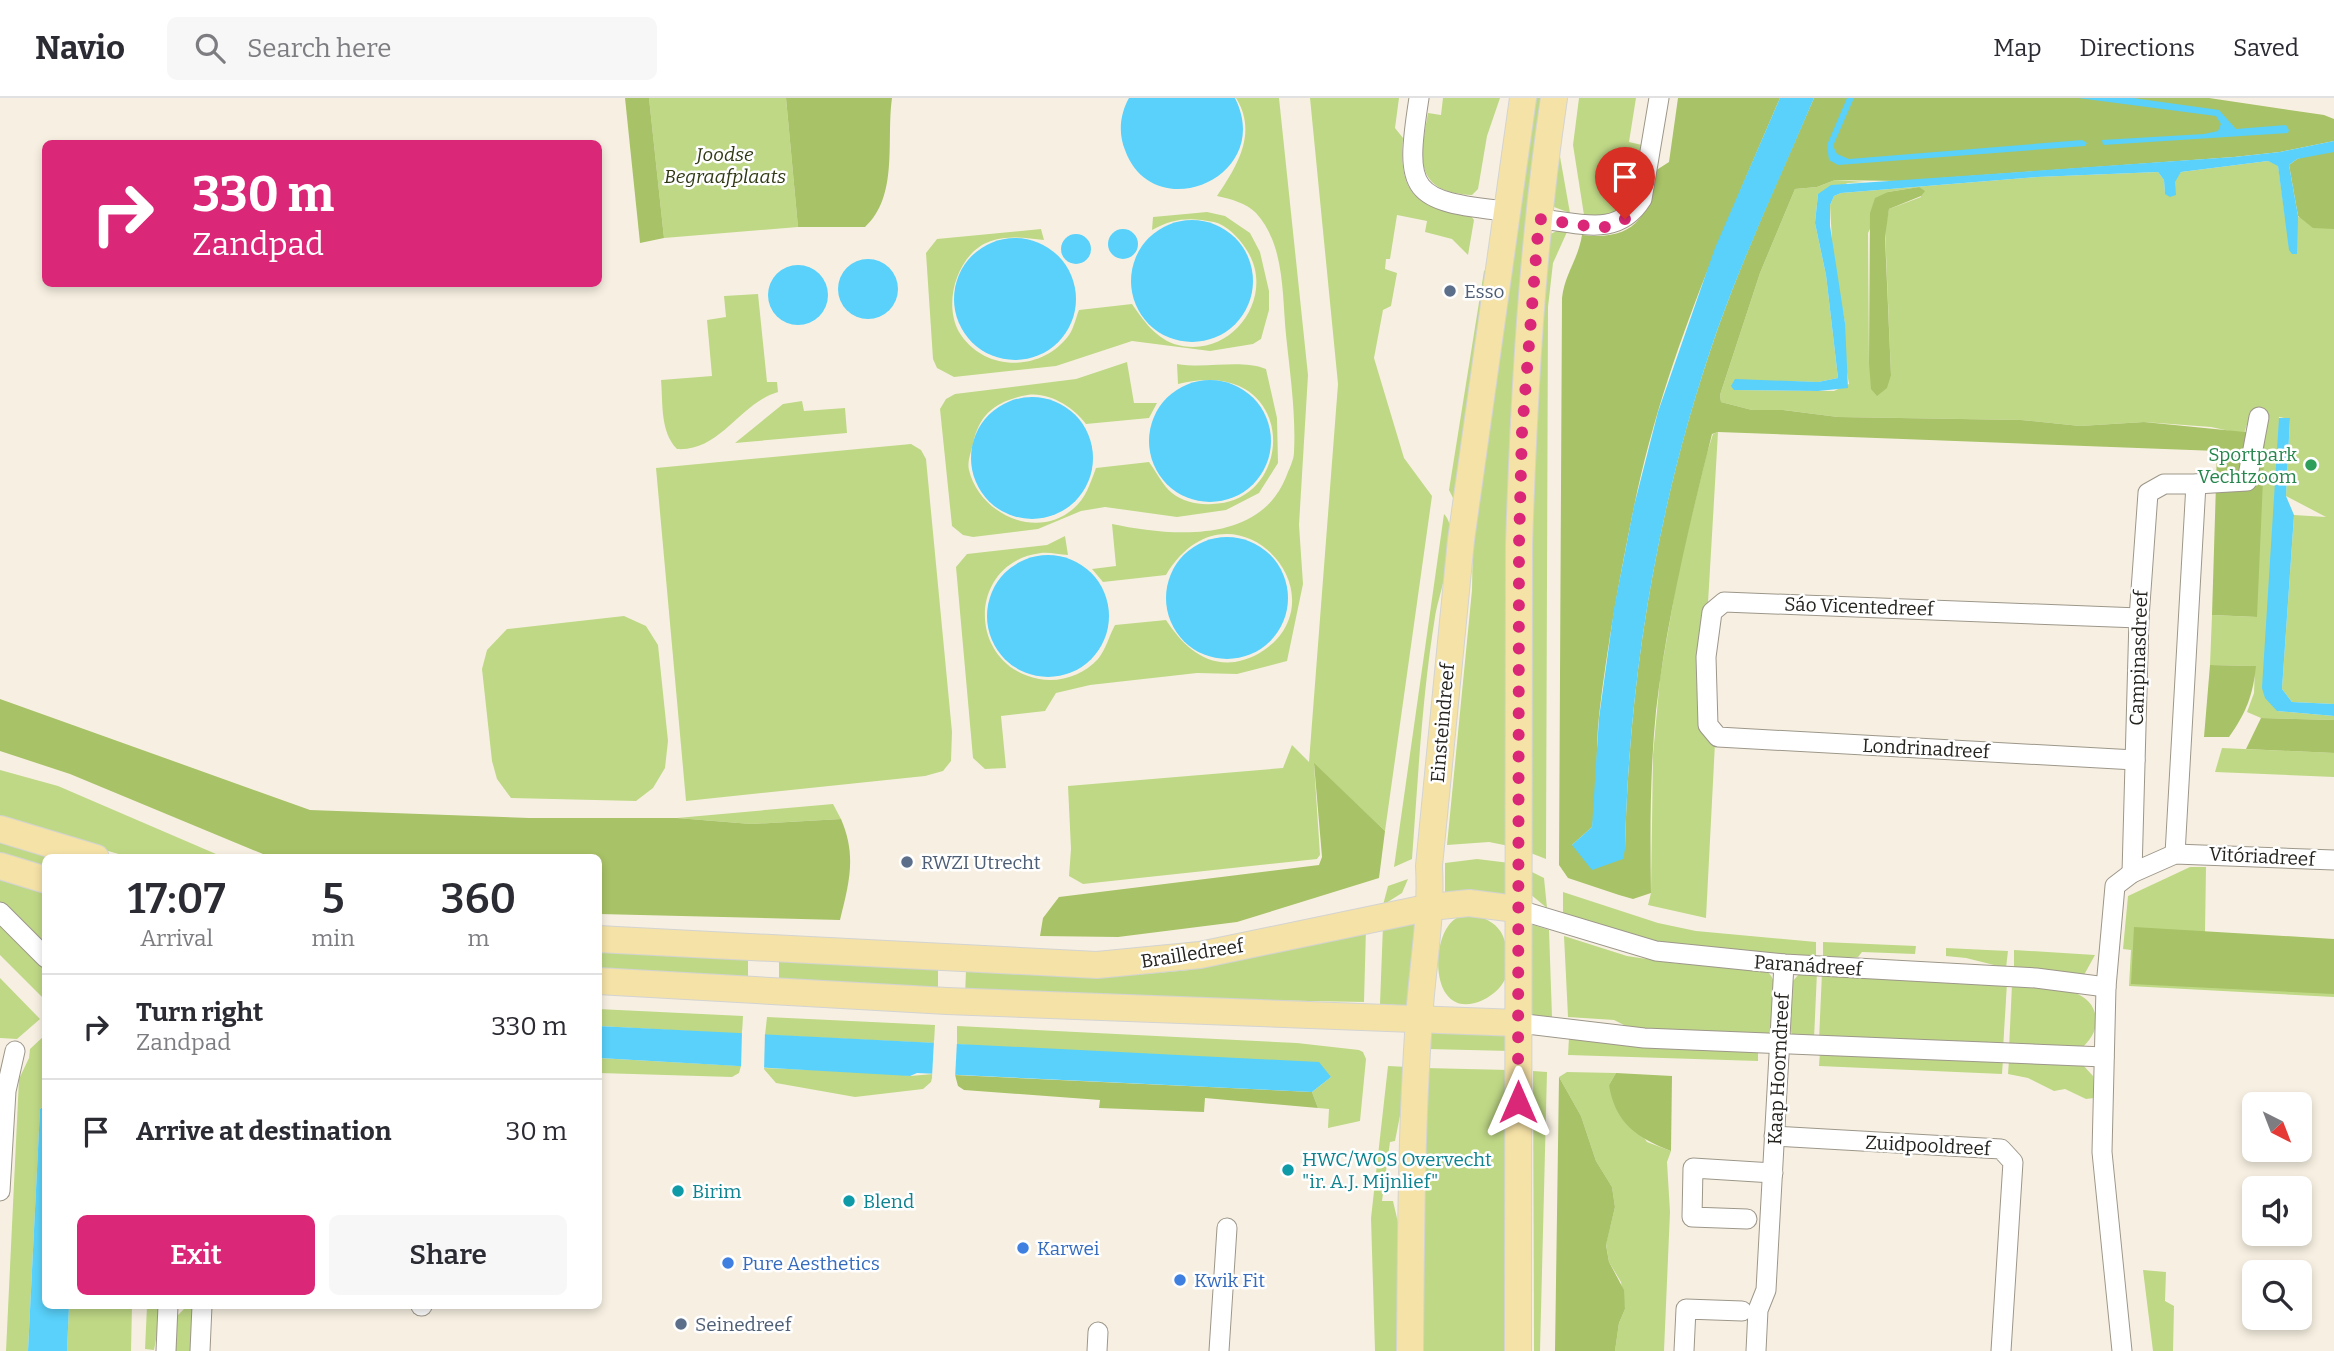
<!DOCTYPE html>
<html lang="en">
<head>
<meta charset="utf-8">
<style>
  body { margin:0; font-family:Bitter,serif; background:#f7f7f7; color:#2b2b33; height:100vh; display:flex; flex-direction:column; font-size:26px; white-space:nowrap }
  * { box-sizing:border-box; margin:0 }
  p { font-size:23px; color:#7c7c81 }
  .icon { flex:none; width:38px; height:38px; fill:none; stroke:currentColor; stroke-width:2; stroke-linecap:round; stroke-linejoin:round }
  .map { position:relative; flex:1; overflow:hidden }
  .details { position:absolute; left:42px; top:756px; width:560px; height:455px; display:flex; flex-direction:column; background:#fff; border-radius:10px; box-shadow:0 4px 10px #0003 }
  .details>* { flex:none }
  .hud { position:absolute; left:42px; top:42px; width:560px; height:147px; border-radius:10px; box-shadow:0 4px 10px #0003; background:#db2777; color:#fff; overflow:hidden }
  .needle { width:46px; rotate:138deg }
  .tools { position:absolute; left:2242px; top:994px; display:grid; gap:14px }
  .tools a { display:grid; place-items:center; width:70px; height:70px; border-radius:10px; background:#fff; box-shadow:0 4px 10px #0003; font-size:35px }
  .pin { position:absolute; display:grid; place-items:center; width:60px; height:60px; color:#fff; margin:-72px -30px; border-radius:50% 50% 50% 0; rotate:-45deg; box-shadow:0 0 7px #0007 }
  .pin .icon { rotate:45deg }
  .me { position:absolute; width:77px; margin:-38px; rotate:0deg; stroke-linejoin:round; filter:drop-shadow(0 0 5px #0008) }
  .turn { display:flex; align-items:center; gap:24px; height:147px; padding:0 35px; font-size:32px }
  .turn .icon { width:91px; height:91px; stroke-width:2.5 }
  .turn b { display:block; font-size:49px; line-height:60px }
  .eta { display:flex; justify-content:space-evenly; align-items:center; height:119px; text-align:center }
  .eta b { font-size:42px; font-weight:600; line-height:49px }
  .cta { display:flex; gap:14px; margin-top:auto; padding:14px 35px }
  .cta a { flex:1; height:80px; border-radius:10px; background:#db2777; color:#fff; font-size:28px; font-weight:600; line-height:80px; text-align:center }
  .cta a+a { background:#f7f7f7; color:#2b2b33 }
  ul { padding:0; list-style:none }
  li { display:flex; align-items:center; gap:21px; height:105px; padding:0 35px; border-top:2px solid #e1e1e2 }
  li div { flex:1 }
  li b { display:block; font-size:26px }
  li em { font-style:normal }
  header { display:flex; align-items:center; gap:42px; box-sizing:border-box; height:98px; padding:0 35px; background:#fff; border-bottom:2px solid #e1e1e2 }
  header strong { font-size:33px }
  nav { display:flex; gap:38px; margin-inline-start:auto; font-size:24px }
  .search { width:490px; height:63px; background:#f7f7f7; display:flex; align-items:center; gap:18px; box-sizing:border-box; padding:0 24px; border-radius:10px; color:#7c7c81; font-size:26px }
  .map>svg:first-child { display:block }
  .green { fill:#bfd886; fill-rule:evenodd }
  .forest { fill:#a8c267 }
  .water { fill:#59d1fa }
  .pier { fill:#f7f0e2 }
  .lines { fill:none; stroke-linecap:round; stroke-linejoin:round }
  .minor-casing { stroke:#9d978a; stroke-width:21 }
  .major-casing { stroke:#d3d3d2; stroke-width:28 }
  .minor { stroke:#fff; stroke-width:19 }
  .major { stroke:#f5e2a7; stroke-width:26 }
  .route { stroke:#db2777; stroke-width:12; stroke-dasharray:0 21.6 }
  .service-dot { fill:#5c6f8a; stroke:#fff; stroke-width:2.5 }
  .leisure-dot { fill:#2e9e5b; stroke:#fff; stroke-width:2.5 }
  .culture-dot { fill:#0f9aa8; stroke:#fff; stroke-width:2.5 }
  .shop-dot { fill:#3f7fe0; stroke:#fff; stroke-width:2.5 }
  .labels { text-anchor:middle; stroke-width:5; stroke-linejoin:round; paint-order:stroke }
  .park-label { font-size:19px; font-style:italic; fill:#2f3913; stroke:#fff }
  .service-label { font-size:19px; fill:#4e5e75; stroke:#fff; text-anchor:start }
  .leisure-label { font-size:19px; fill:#27864d; stroke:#fff; text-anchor:end }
  .street-label { font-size:19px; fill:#25231e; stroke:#fff }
  .culture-label { font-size:19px; fill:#0d838f; stroke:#fff; text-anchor:start }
  .shop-label { font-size:19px; fill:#366cbe; stroke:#fff; text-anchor:start }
</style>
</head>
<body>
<header>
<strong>Navio</strong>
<div class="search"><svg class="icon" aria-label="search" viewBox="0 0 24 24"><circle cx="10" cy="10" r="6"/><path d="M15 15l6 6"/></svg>Search here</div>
<nav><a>Map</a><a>Directions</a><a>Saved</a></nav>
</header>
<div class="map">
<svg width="2334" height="1253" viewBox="0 0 2334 1253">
  <rect width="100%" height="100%" fill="#f7f0e2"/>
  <g class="green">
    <polygon points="649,0 786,0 798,129 664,140"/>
    <path d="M1236,0H1279L1308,277L1299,427L1303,486L1287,563L1237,576L1197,575L1090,587L1056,595L1045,613L1001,618L1006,670L985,671L973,660L956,469L967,456L1047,447L1065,438L1068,457C1059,457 1050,454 1041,455C967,464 966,567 1039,581C1061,585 1083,577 1098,561C1106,551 1109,538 1115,527L1166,522C1182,546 1203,568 1235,564C1252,561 1264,554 1276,542C1333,480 1225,379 1166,477L1103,484L1092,471L1116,468L1112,426C1170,438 1259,447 1286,379C1289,371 1294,362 1294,354C1296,316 1290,275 1286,237C1282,196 1285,147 1256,115C1246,105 1231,101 1217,98C1237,68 1258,35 1236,0Z"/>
    <path d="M1310,0H1399L1395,30L1403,40C1398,97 1417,110 1471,118L1474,122L1468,157L1452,141L1425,134L1427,123L1397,117L1390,161H1386L1385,171L1397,175L1391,208L1383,212L1374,260L1404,360L1432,398L1385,733L1314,666L1320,757L1317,761L1083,786L1069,778L1071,751L1068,688L1283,670L1292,647L1309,664L1338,286Z"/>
    <path d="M1443,0H1500L1487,38L1478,91L1472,97C1413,94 1420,60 1428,15L1441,17Z"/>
    <polygon points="1529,0 1549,0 1510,326 1507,508 1509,748 1489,744 1447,747 1472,492 1473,437"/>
    <path d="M1579,0H1636L1629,44L1642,47C1635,87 1637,122 1584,117L1573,47Z"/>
    <polygon points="1559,53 1570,115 1554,109 1549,101"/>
    <path d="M2268,63L2278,67L2285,118L2334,122V606L2292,604L2282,591L2294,417L2326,419L2286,398L2290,321L2279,319L2277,613L2334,618V622L2261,620L2247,614L2254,595L2255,568L2210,567L2212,517L2256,519L2249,320L2244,336L2211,329L2144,324L2080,328L2021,322L1838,319L1783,312H1752L1721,304L1720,297L1760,175L1795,91L1817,89L1835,82L1866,84L1848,85L1818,96L1815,125L1826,177L1838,280L1818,284L1778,283L1734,292L1834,293L1849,286L1844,257L1845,225L1833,161L1830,107L1834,98L1841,95L2037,79L2158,74L2164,82L2165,96L2181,74ZM1919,89L1921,99L1889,111L1885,132L1891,277L1869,265L1868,135L1888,94Z"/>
    <path d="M1207,114L1225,118L1250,135L1260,154L1269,193V212L1261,241L1253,246L1210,253L1132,243L1056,268L954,279L937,270L933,261L926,155L937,141L1041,131L1044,142C1026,140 1009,137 991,143C957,154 941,208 961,237C987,275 1043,273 1069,237C1074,230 1076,219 1079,212L1132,206C1143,222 1155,239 1174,246C1231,264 1278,198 1246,151C1239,140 1227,127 1214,124C1190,119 1173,120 1152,132L1153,119Z"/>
    <polygon points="1557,133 1567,134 1553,165 1548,209 1546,761 1528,754 1529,377 1548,137"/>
    <polygon points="1487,171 1455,404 1449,392 1484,173"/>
    <path d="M758,196L767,284H777L778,294C740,305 720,354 677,351C660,334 663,305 661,282L712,278L707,222L726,219L724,198Z"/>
    <path d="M1127,264L1134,305H1157L1149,320L1086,326C1073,308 1045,291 1022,298C994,305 979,317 973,346C971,354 967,364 969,372C979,415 1036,443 1073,411C1086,400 1090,386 1096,370L1149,364C1156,373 1163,388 1172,395C1183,404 1199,407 1212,406C1298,405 1299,256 1178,286L1177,266C1207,271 1240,261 1266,271L1277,320L1278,365L1259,395L1226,412L1177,419L1105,409L1081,413L1038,431L973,439L963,437L952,428L940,311L946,301L955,296L1076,281Z"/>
    <polygon points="802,303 804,313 845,310 847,335 735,345 783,306"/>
    <polygon points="1718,334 1701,625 1715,645 1706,820 1648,807 1651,795 1653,657 1660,580 1679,470 1707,355 1713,336"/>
    <polygon points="911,346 921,352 926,361 952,634 951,663 943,673 925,678 686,703 656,370"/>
    <path d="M1444,416C1462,434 1439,494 1435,519C1422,599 1418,681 1412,761L1394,769Z"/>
    <polygon points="624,518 646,528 658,547 668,643 665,670 653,690 636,703 511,700 497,681 492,663 482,571 487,552 507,531"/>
    <polygon points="2222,650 2334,655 2334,679 2215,674"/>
    <polygon points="0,672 58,688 223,759 129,759 0,722"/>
    <polygon points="833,706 841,721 751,726 677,720"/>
    <polygon points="0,743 56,759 46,760 45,773 0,760"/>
    <polygon points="1477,761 1510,765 1510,808 1445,797 1445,765"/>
    <polygon points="2190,769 2206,769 2205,834 2134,831 2334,843 2334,899 2129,888 2131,852 2123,851 2128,798"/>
    <polygon points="1528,772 1544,780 1547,810 1530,796"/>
    <polygon points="0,781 45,795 45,849 0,808"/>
    <polygon points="1408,781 1402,795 1383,807 1388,788"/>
    <polygon points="1563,794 1658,825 1696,833 1816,844 1816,863 1672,848 1563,816"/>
    <path d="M1478,818C1508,828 1507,848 1508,875C1503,888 1495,896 1483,902C1428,927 1429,834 1457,820C1463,817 1471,818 1478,818Z"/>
    <polygon points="1416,819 1412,908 1380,906 1383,827"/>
    <polygon points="0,821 45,866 45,902 0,857"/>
    <polygon points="1527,825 1549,832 1552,919 1528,918"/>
    <polygon points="1366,830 1364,904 965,897 966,872 1122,878 1189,872"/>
    <path d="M1564,838L1627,858L1673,865L1764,872C1783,880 1778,923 1767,938L1638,934L1614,922L1568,919Z"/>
    <polygon points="1823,844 1916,848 1915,856 1862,854 1858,859 1823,862"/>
    <polygon points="1946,850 2008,853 2006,870 1966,860 1946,858"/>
    <polygon points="599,852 748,861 748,879 599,872"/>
    <polygon points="2014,852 2095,857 2084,877 2014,873"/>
    <polygon points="779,862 938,869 938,889 779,883"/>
    <polygon points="1817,874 1814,941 1792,937 1790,931 1792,884 1800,875"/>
    <polygon points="1822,874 2007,885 2003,951 1819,942"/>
    <polygon points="0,880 40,921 17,941 0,940"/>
    <path d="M2012,886C2038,889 2095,885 2096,922C2096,935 2090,942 2081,951H2009Z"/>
    <polygon points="598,911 743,918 742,936 599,928"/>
    <polygon points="767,919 935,927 934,945 765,937"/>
    <polygon points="957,928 1297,945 1359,952 1363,954 1366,961 1360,1023 1328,1030 1329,1011 1318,1010 1312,994 1331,979 957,946"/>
    <polygon points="1428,933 1510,936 1510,953 1427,951"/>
    <polygon points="45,937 45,1007 40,1011 28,1253 6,1253 19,981 29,960 30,951"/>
    <polygon points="1569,940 1758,950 1758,963 1568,957"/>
    <polygon points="1820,953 2003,961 2002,976 1819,968"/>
    <polygon points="598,960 741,968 739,975 732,979 599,975"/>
    <polygon points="2009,962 2082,966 2093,978 2094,1000 2086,1001 2065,991 2054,993 2028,980 2008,976"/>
    <polygon points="1388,968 1408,969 1408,977 1395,1043 1390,1044 1382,1103 1393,1103 1403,1146 1401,1253 1375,1253 1371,1120"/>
    <polygon points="763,970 891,975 910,978 933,976 931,984 923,991 855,999 776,985"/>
    <polygon points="1425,970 1509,972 1512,1253 1423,1253"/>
    <polygon points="1533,973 1547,974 1540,1253 1534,1253"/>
    <polygon points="1567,974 1616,975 1609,987 1647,1044 1671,1053 1667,1064 1670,1114 1664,1253 1615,1253 1619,1225 1625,1211 1621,1184 1609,1164 1606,1146 1615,1109 1612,1089 1596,1063 1581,1018 1559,979"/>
    <polygon points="2143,1172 2166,1174 2165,1203 2174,1208 2173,1253 2153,1253"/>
    <polygon points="69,1208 132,1208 131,1253 67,1253"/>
    <polygon points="147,1208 162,1208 154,1252 145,1251"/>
    <polygon points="184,1211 200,1211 198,1253 171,1253 174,1221"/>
  </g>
  <g class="forest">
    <polygon points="625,0 649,0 664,140 640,145"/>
    <path d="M786,0H892C886,42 899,98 865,129H798Z"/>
    <path d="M1678,0H1780C1723,133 1663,266 1634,409C1620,477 1607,548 1599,618C1595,655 1599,692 1592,729L1572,747L1625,751C1629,574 1659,397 1718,230C1746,152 1781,76 1814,0H2209L2324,17L2334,21V43L2280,54L2234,59L1900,83L1835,82L1817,89L1795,91L1760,175L1720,297L1721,304L1752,312H1783L1838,319L2021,322L2080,328L2144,324L2265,336L2257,519L2212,517L2217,353L1718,334L1712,336C1689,428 1667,519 1656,613C1650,673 1650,734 1651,795L1633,801L1619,797L1568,780L1559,767L1562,200C1565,175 1578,162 1582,137C1633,143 1650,120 1655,73L1669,64Z"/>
    <polygon points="2319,54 2334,54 2334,131 2313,130 2298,118 2289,67 2297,61"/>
    <polygon points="1919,89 1925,93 1921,98 1889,111 1885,139 1891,277 1887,290 1877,298 1871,291 1869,265 1870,115 1875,100 1888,94"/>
    <path d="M2210,567L2256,568C2253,597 2246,615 2229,639H2204Z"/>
    <path d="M0,601L310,712L529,720H677L751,726L841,721C857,758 849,785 840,822L599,816L598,760L270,759L70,676L0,653Z"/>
    <polygon points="2261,620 2334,622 2334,655 2246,651"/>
    <polygon points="1314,665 1385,733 1379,780 1237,824 1118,839 1040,838 1043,820 1059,799 1319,767 1322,759"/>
    <polygon points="2134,829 2334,841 2334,896 2131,886"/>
    <path d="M1616,975L1672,978L1671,1053C1637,1040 1615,1025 1609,987Z"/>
    <polygon points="955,977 1312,994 1318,1010 1205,1000 1204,1014 1099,1010 1100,1002 964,992 958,988"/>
    <polygon points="1559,979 1581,1018 1596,1063 1612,1089 1615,1109 1606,1147 1609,1164 1624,1192 1625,1211 1619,1225 1615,1253 1555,1253"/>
  </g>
  <g class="water">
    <path d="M1129,0H1235C1275,80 1153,130 1125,52C1118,35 1120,16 1129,0Z"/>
    <path d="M1780,0H1814C1782,76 1746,152 1718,230C1659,398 1629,574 1625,751L1623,761L1592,772L1572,747L1592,729L1599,620L1614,511L1634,408L1658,314L1715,150Z"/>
    <polygon points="1847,0 1854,0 1833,48 1837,56 1849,61 2082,42 2087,45 2085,48 1838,67 1829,62 1827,47"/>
    <polygon points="2078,0 2133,0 2219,12 2236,31 2286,27 2289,32 2288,35 2103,47 2102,42 2204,36 2218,33 2221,26 2216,18"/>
    <polygon points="2334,43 2334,54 2297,61 2289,67 2298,118 2297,156 2292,156 2289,152 2278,68 2268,63 2181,74 2175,84 2176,97 2170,99 2165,96 2164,82 2158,74 2037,79 1841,95 1834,98 1830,107 1830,128 1845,225 1848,290 1818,293 1734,292 1731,288 1735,281 1818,284 1838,280 1826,177 1815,125 1818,96 1831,87 2234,59 2280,54"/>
    <circle cx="1192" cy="183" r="61"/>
    <circle cx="1123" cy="146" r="15"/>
    <circle cx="1076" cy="151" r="15"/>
    <circle cx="1015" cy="201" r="61"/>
    <circle cx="868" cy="191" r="30"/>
    <circle cx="798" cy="197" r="30"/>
    <circle cx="1210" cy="343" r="61"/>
    <circle cx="1032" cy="360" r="61"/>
    <polygon points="2279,320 2290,320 2286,398 2294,417 2282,591 2292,604 2334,606 2334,618 2277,613 2265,600 2262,590"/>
    <circle cx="1227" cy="500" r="61"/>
    <circle cx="1048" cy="518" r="61"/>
    <polygon points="598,928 1319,964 1331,979 1312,994 917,975 910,978 599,960"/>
    <polygon points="45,1007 46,1208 69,1208 67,1253 28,1253 40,1011"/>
  </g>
  <g class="pier">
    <polygon points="742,932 765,933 764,974 741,972"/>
    <polygon points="934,942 957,943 955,981 932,979"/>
  </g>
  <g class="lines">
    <g class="minor-casing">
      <g id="minor">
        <path d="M1419,0C1404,95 1410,103 1506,113"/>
        <path d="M1539,121C1578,124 1617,141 1642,101L1659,0"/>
        <polyline points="2196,386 2247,383 2259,319"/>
        <polyline points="2135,662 1718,639 1708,627 1706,559 1712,514 1724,504 2139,520"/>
        <polyline points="2132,775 2139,520 2148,395 2164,386 2196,386 2175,756"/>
        <polyline points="1516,811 1656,853 1784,866 2036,880 2106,889"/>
        <polyline points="0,814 46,860"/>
        <polyline points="1518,925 1644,940 2104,959"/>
        <polyline points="1774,1038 2001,1051 2013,1064 2001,1253"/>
        <polyline points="0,1093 6,993 15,953"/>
        <polyline points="1747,1121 1692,1119 1693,1070 1773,1075"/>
        <polyline points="421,1208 422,1208"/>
        <polyline points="166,1253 168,1208"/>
        <polyline points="200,1253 202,1208"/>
        <polyline points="1097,1253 1098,1234"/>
        <polyline points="1219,1253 1227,1130"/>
        <polyline points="1684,1253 1686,1211 1742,1213"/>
        <polyline points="1756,1253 1758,1212 1766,1192 1784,866"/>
        <polyline points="2122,1253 2102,1054 2106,889 2115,788 2132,775 2175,756 2334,762"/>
      </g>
    </g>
    <g class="major-casing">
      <g id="major">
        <polyline points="0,731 96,760"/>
        <polyline points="0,768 46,782"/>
        <polyline points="598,841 1097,867 1200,857 1431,809 1469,805 1516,811"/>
        <polyline points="598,883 947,903 1518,925"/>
        <path d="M1410,1253C1411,1143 1411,1032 1419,922C1422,870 1432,821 1429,768L1461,442L1523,0"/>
        <path d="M1518,1253L1519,446C1524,297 1532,147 1554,0"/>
      </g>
    </g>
    <use href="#minor" class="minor"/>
    <use href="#major" class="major"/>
  </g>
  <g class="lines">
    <polyline class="route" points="1518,1004 1519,446 1522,334 1539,121 1602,130 1625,121"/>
  </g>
  <g class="service-dot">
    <circle cx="1450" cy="193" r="7"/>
    <circle cx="907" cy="764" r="7"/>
    <circle cx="681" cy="1226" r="7"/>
  </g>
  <circle class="leisure-dot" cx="2311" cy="367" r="7"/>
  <g class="culture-dot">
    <circle cx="1288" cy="1072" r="7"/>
    <circle cx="678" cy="1093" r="7"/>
    <circle cx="849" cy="1103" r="7"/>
  </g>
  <g class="shop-dot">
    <circle cx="1023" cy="1150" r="7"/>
    <circle cx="728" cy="1165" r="7"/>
    <circle cx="1180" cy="1182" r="7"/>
  </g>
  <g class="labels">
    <g class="park-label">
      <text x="725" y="63">Joodse<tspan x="725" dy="22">Begraafplaats</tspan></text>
    </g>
    <g class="service-label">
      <text x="1464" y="200">Esso</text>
      <text x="921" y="771">RWZI Utrecht</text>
      <text x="695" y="1233">Seinedreef</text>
    </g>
    <g class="leisure-label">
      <text x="2297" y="363">Sportpark<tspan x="2297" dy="22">Vechtzoom</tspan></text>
    </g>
    <g class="street-label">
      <text transform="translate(1859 508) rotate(2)" y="7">Sáo Vicentedreef</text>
      <text transform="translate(2138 560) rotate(-88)" y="7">Campinasdreef</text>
      <text transform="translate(1442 625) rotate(-85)" y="7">Einsteindreef</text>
      <text transform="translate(1926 650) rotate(3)" y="7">Londrinadreef</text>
      <text transform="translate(2262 758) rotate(3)" y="7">Vitóriadreef</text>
      <text transform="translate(1192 855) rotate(-9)" y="7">Brailledreef</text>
      <text transform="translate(1808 867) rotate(4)" y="7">Paranádreef</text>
      <text transform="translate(1778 971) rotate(-87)" y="7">Kaap Hoorndreef</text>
      <text transform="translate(1928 1047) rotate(3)" y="7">Zuidpooldreef</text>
    </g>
    <g class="culture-label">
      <text x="1302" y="1068">HWC/WOS Overvecht<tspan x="1302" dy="22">"ir. A.J. Mijnlief"</tspan></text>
      <text x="692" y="1100">Birim</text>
      <text x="863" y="1110">Blend</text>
    </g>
    <g class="shop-label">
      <text x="1037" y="1157">Karwei</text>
      <text x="742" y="1172">Pure Aesthetics</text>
      <text x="1194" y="1189">Kwik Fit</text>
    </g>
  </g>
</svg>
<div class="tools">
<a><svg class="needle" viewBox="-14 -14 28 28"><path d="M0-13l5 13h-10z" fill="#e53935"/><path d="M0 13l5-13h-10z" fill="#7c7c81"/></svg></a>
<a><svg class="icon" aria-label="sound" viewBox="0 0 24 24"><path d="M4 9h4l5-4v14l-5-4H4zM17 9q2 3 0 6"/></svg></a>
<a><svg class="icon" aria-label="search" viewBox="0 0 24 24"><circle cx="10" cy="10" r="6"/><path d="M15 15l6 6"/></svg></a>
</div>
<div class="pin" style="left:1625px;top:121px;background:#d93025"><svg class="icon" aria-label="arrive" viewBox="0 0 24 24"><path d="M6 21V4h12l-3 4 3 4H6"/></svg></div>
<svg class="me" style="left:1518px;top:1004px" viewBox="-20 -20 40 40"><path d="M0-17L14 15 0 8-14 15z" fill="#db2777" stroke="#fff" stroke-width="4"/></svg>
<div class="hud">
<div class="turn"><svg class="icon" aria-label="right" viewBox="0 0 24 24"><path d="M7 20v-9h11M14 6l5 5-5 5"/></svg><div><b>330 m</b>Zandpad</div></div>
</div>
<section class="details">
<div class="eta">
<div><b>17:07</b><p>Arrival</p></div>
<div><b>5</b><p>min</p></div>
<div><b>360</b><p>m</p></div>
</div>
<ul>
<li><svg class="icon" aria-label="right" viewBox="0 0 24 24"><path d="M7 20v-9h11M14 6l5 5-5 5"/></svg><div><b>Turn right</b><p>Zandpad</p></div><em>330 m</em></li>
<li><svg class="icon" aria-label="arrive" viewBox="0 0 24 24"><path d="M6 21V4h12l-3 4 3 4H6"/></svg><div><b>Arrive at destination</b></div><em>30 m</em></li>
</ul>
<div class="cta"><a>Exit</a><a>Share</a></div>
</section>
</div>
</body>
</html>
